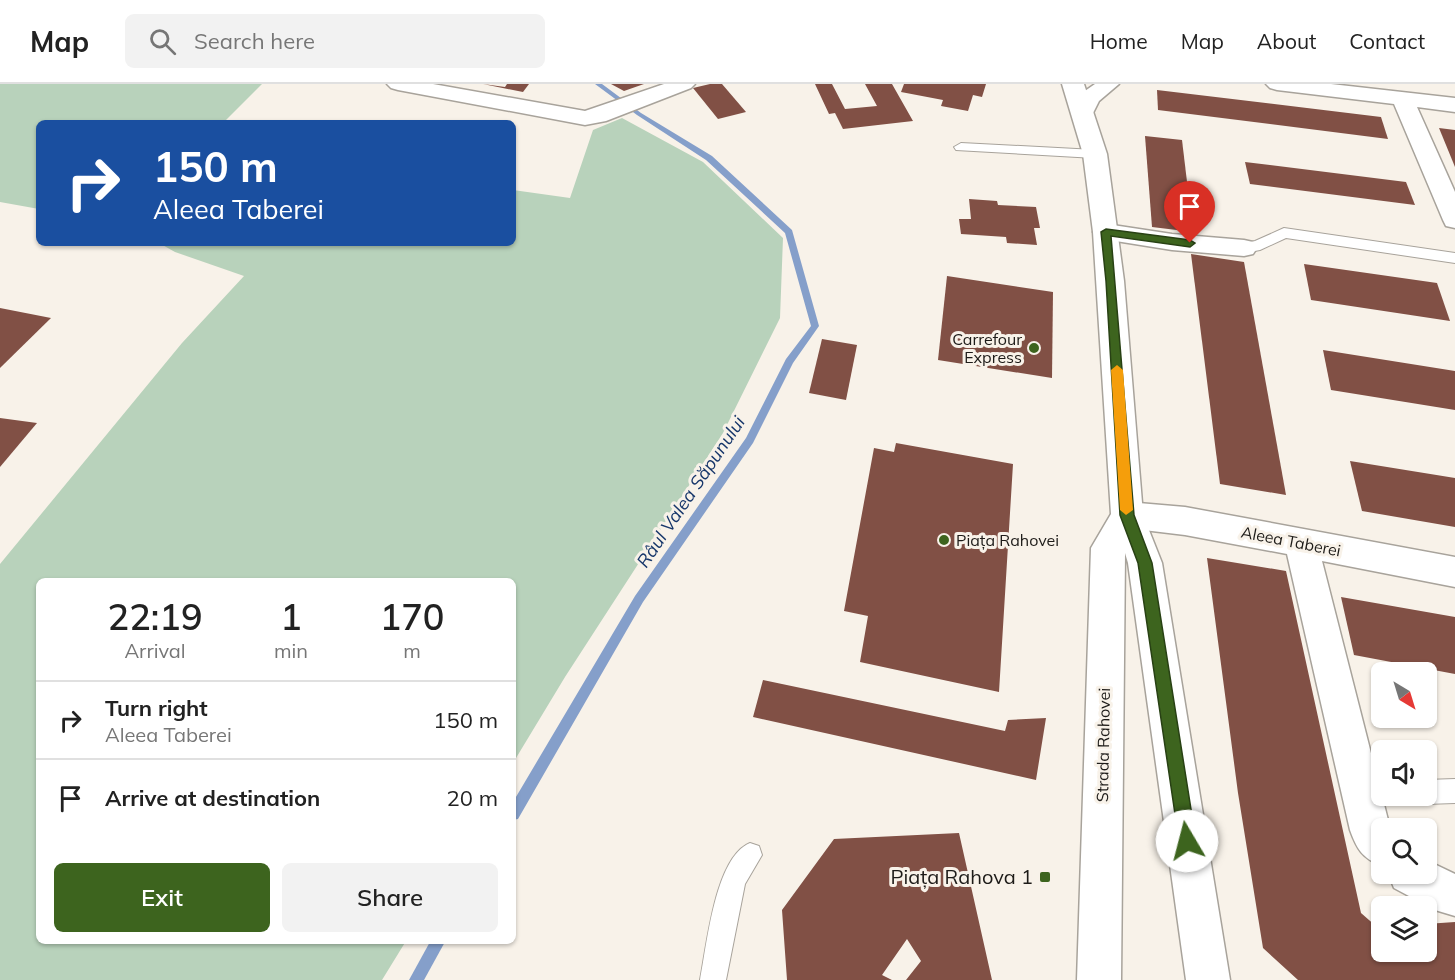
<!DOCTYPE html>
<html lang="en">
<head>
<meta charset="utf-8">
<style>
  body { margin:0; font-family:Mulish,sans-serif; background:#f2f2f2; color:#222; height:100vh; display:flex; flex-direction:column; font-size:22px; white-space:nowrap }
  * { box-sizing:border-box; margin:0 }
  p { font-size:20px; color:#767676 }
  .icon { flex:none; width:33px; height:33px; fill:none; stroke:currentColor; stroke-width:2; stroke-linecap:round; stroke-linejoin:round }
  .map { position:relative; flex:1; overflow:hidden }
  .details { position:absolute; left:36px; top:494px; width:480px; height:366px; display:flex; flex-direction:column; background:#fff; border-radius:9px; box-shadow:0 2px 4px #0004 }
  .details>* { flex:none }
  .guide { position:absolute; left:36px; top:36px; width:480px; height:126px; border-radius:9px; box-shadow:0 2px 4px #0004; background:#1a4fa0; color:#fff; overflow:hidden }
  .needle { width:39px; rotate:142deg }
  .controls { position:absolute; left:1371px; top:578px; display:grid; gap:12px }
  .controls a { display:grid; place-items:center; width:66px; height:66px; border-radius:9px; background:#fff; box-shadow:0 2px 4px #0004; font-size:30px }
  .pin { position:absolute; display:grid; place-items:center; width:51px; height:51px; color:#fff; margin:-62px -26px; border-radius:50% 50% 50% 0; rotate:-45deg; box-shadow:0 0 6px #0007 }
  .pin .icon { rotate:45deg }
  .me { position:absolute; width:66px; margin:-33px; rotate:352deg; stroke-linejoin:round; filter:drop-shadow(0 0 4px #0008) }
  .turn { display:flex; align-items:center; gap:21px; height:126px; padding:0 18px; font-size:27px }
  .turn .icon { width:78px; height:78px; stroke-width:2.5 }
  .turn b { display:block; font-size:42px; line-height:51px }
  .eta { display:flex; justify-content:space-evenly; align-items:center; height:102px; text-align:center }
  .eta b { font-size:36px; font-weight:600; line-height:42px }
  .action { display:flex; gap:12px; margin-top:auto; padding:12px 18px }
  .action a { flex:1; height:69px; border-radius:9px; background:#3d641e; color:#fff; font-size:24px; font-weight:600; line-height:69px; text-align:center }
  .action a+a { background:#f2f2f2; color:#222 }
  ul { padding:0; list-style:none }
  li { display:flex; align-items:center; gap:18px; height:78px; padding:0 18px; border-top:2px solid #e0e0e0 }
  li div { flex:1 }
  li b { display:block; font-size:22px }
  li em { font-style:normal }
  header { display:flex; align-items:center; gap:36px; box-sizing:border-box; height:84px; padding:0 30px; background:#fff; border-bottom:2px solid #e0e0e0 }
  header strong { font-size:28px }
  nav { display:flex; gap:33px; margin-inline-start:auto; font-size:21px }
  .search { width:420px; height:54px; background:#f2f2f2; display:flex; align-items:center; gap:15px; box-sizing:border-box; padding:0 21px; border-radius:9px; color:#767676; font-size:22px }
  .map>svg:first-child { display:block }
  .green { fill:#b8d2bb }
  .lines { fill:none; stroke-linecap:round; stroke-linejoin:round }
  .stream { fill:#859fca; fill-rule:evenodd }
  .building { fill:#815045 }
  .lane-casing { stroke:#a8a39b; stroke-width:2 }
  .street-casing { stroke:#a8a39b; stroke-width:3 }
  .secondary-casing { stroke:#a8a39b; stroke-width:3 }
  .lane { fill:#fff; fill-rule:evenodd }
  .street { fill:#fff; fill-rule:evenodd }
  .secondary { fill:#fff; fill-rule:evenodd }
  .route { fill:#3d641e; stroke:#284114; stroke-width:1.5 }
  .slow { fill:#f59e0b }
  .poi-dot { fill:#3d641e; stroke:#f8f2e9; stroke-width:2 }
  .labels { text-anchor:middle; stroke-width:6; stroke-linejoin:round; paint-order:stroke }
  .poi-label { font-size:16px; fill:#1d1b18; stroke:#f8f2e9; text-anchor:end }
  .street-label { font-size:16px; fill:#1d1b18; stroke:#f8f2e9 }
  .water-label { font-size:18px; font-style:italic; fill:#16366a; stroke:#f8f2e9 }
  .near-poi-label { font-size:20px; fill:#1d1b18; stroke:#f8f2e9; text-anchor:end }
</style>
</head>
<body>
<header>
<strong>Map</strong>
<div class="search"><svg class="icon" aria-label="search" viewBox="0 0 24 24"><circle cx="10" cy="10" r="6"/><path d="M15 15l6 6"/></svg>Search here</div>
<nav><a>Home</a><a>Map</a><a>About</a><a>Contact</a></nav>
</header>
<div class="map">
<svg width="1455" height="896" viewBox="0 0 1455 896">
  <rect width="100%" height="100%" fill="#f8f2e9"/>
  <g class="green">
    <polygon points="0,0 262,0 223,39 39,39 39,125 0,118"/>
    <polygon points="622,34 703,78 783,154 780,234 723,349 565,593 513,679 513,496 39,496 39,856 406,857 382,896 0,896 0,480 182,259 244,192 175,168 159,159 513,159 513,106 570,114 593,46"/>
  </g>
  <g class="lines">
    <g class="stream">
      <polygon points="595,0 602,0 641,29 712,72 792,146 819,242 793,279 753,359 643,518 518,735 513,736 513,718 635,512 746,354 786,275 811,242 785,149 706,76 637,31"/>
      <polygon points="431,856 446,856 424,896 409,896"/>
    </g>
  </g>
  <g class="building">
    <polygon points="483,0 505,3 507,0 529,0 523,8"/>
    <polygon points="611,0 644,0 624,7"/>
    <polygon points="710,0 722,0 746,28 718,35 693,4"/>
    <polygon points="815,0 832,0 845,25 877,22 865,0 892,0 913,37 843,45 835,29 829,30"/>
    <polygon points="904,0 986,0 982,13 973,11 968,27 941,22 943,16 901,8"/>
    <polygon points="1157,6 1381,33 1388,55 1158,26"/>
    <polygon points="1439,44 1455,46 1455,83"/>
    <polygon points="1145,52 1182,56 1193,148 1152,143"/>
    <polygon points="1245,78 1406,98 1415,121 1250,100"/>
    <polygon points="969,115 997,117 998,121 1036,123 1040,144 1034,144 1037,161 1007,159 1006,153 961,150 959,135 971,135"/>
    <polygon points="1191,170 1244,178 1286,411 1220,400"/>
    <polygon points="1304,180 1437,199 1450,237 1311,216"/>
    <polygon points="947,192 1053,208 1052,294 938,276"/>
    <polygon points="0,224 51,234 0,284"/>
    <polygon points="822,255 857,261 846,316 809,309"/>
    <polygon points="1323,266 1455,287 1455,326 1331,306"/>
    <polygon points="0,334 37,339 0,383"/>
    <polygon points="896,359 1013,380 999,608 860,578 868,532 844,527 874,364 894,368"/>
    <polygon points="1350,377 1455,394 1455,443 1362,427"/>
    <polygon points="1207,474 1286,487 1361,829 1377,843 1382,843 1382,867 1426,867 1426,840 1455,838 1455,896 1298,896 1263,864 1238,709"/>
    <polygon points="1341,513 1455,533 1455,590 1354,571"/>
    <polygon points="763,596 1005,647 1008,636 1046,634 1036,696 753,633"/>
    <polygon points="959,749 992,896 906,896 921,877 907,855 882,891 892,896 787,896 782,826 834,755"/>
  </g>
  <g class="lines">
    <g class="lane-casing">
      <g id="lane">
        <polygon points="961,59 1095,66 1102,70 1095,74 956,66 954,63"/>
        <polygon points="1284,144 1455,169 1455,179 1286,154 1260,166 1244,169 1239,167 1236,164 1239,161 1255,157"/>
        <polygon points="1455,695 1455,719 1426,720 1418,716 1415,711 1426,711 1426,696"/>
        <path d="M750,759L759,762L762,771L745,800L726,896H700C707,861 715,773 750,759Z"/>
      </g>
    </g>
    <g class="street-casing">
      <g id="street">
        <polygon points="387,0 433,0 585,27 664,0 695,0 691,4 606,37 585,41 398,6 391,4"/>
        <polygon points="1095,0 1119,0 1099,17 1091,33 1083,35 1075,33 1072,28 1082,9"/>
        <polygon points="1266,0 1331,0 1455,14 1455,28 1417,23 1455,108 1455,144 1446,142 1443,136 1394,20 1277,6 1270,4"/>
        <polygon points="1106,140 1172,150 1244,156 1253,158 1257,164 1253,170 1244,172 1172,166 1097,154 1093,148 1097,142"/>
        <path d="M1127,418L1185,423L1455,473V503L1322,477L1388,736L1394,744H1382V782C1362,774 1357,765 1350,746L1287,470L1185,451L1127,444L1115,441L1111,431L1115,421Z"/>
        <polygon points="1426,776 1455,790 1455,832 1435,826 1394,804 1388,789 1426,789"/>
      </g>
    </g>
    <g class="secondary-casing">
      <polygon id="secondary" points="1062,0 1084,0 1107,70 1124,197 1143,431 1162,479 1230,896 1186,896 1128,479 1125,469 1121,896 1077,896 1091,464 1111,430 1093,148 1083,70"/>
    </g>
    <use href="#lane" class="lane"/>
    <use href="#street" class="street"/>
    <use href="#secondary" class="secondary"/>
  </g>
  <polygon class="route" points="1106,145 1190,156 1195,159 1190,163 1111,152 1134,431 1152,479 1196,757 1193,763 1187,766 1181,763 1179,757 1138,479 1120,431 1106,197 1101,148"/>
  <polygon class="slow" points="1117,281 1123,286 1133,426 1126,431 1120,426 1111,286"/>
  <g class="poi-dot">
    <circle cx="1034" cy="264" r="6"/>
    <circle cx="944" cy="456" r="6"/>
    <rect x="1039" y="787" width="12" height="12" rx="3"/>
  </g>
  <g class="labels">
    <g class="poi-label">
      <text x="1022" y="261">Carrefour<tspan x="1022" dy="18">Express</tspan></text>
      <text x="956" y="462" text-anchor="start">Piața Rahovei</text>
    </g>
    <g class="street-label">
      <text transform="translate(1291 457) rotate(11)" y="6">Aleea Taberei</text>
      <text transform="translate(1103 661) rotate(-89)" y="6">Strada Rahovei</text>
    </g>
    <g class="water-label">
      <text transform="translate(691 408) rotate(-56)" y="6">Râul Valea Săpunului</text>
    </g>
    <g class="near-poi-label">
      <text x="1033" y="800">Piața Rahova 1</text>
    </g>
  </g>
</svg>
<div class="controls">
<a><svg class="needle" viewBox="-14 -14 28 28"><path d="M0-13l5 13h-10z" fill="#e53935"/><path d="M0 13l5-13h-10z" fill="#767676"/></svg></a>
<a><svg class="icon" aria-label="sound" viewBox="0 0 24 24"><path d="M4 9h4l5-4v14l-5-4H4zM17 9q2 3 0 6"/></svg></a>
<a><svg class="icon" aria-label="search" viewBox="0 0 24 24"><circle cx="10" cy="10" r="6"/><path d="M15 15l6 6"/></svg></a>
<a><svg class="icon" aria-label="layers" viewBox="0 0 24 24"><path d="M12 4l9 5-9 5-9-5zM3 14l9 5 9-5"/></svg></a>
</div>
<div class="pin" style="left:1190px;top:159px;background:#d93025"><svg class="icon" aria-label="arrive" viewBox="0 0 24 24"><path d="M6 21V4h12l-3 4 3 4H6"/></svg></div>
<svg class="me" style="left:1187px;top:757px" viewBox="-20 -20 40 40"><circle r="19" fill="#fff"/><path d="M0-13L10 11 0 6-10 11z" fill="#3d641e"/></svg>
<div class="guide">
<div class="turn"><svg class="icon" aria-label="right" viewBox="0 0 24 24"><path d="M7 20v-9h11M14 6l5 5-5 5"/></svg><div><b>150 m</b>Aleea Taberei</div></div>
</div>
<section class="details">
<div class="eta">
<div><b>22:19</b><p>Arrival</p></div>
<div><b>1</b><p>min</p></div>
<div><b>170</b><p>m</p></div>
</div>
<ul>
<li><svg class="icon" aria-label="right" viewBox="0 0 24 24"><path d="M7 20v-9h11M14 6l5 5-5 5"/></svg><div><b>Turn right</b><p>Aleea Taberei</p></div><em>150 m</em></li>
<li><svg class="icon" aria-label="arrive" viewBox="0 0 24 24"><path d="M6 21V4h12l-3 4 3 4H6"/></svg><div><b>Arrive at destination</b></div><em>20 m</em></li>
</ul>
<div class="action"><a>Exit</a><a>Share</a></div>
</section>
</div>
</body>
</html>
